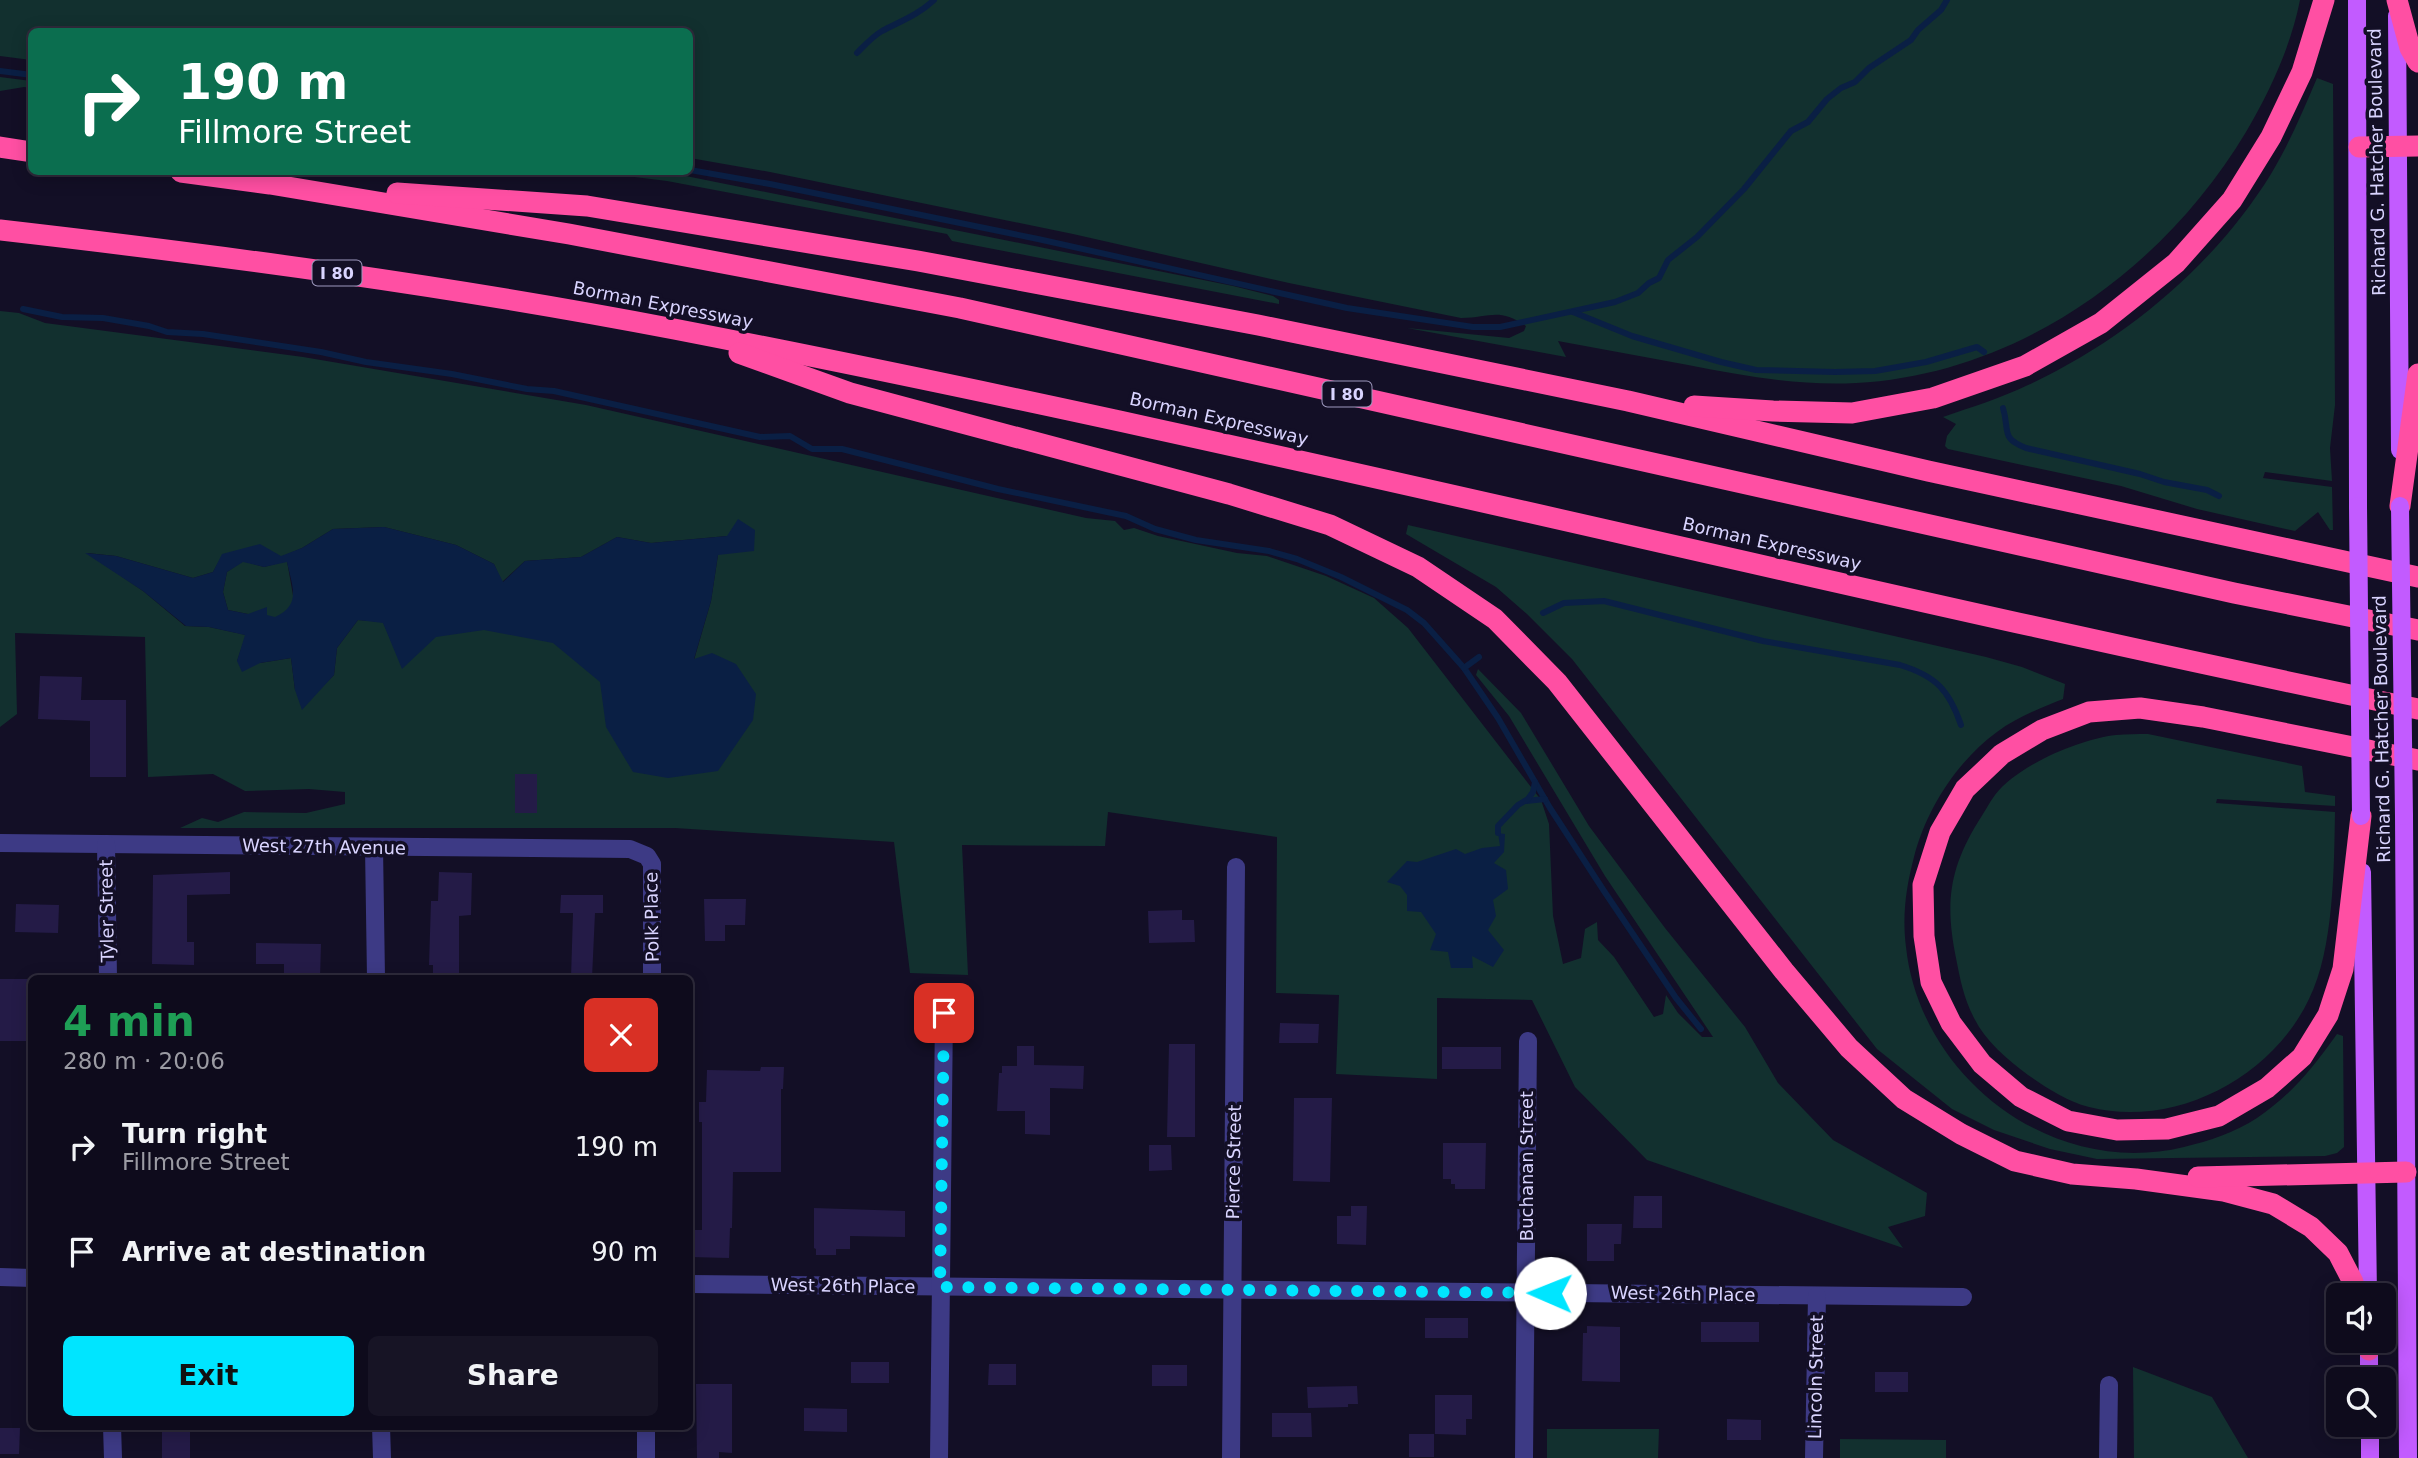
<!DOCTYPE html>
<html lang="en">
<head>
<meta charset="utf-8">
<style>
  body { margin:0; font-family:"DejaVu Sans",sans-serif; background:#171425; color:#f1f3f6; height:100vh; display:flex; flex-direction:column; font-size:26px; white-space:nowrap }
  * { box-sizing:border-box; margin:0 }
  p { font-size:23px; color:#9b9ba3 }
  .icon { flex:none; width:38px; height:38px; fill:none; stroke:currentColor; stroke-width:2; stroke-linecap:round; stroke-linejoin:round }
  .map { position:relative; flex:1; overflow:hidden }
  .sheet { position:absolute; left:28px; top:975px; width:665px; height:455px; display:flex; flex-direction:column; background:#0e0b1c; border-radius:10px; box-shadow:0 4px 18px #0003,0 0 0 2px #2e2b3b }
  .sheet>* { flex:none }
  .guide { position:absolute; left:28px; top:28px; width:665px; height:147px; border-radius:10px; box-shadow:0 4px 18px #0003,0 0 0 2px #2e2b3b; background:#0b6e4f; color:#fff; overflow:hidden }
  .buttons { position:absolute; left:2326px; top:1283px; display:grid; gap:14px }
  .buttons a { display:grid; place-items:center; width:70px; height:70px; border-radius:10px; background:#0e0b1c; box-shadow:0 4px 18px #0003,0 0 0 2px #2e2b3b; font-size:35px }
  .pin { position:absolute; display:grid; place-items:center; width:60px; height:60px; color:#fff; margin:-30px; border-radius:14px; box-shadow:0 4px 10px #0006 }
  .me { position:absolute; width:77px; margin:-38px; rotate:271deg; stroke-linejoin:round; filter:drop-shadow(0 0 5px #0008) }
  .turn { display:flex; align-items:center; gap:24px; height:147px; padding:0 35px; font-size:32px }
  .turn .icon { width:91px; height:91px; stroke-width:2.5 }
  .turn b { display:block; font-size:49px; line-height:60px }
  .round { display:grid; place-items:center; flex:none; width:74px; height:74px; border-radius:10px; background:#171425 }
  .head { display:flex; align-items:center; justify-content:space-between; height:119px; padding:0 35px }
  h1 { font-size:42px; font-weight:800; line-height:52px; color:#1e9e55 }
  .primary-button { display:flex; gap:14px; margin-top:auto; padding:14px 35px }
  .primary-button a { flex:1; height:80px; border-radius:10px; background:#00e5ff; color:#111; font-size:28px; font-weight:800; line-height:80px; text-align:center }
  .primary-button a+a { background:#171425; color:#f1f3f6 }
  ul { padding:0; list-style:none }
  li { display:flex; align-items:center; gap:21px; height:105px; padding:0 35px }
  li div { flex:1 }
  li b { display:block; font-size:26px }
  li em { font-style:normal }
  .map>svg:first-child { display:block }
  .green { fill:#12302f; fill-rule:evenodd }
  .water { fill:#0a1f44; fill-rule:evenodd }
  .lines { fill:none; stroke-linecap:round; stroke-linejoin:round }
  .stream { stroke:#0a1f44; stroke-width:6 }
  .building { fill:#241b47 }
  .minor { stroke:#3d3a85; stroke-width:18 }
  .primary { stroke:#c25bff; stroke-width:18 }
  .motorway { stroke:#ff4fa3; stroke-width:21 }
  .primary-bridge { stroke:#c25bff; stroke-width:18 }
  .route { stroke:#00e5ff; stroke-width:12; stroke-dasharray:0 21.6 }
  .labels { text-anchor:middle; stroke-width:7; stroke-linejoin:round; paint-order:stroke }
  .shield { fill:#130f26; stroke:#9e99be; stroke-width:2 }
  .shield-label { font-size:16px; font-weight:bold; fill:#d9d4ff }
  .street-label { font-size:18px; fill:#d9d4ff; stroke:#130f26 }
</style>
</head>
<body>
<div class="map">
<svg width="2418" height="1458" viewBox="0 0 2418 1458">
  <rect width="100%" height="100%" fill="#130f26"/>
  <g class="green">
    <path d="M0,0H2300C2291,46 2270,91 2246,132C2164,269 2019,374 1856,383C1799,386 1744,376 1688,365C1645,357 1601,349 1558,341L1566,357L1407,328L1509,338L1524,331L1526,326C1498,307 1490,318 1461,318L1289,283L1073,234L770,172L690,158V32H32L31,60L0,56Z"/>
    <polygon points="0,77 31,81 31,88 24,87 0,91"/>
    <path d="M2317,78L2333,84L2335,405L2330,448L2332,481L2265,472L2263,478L2332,487L2333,530H2330L2318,512L2295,531L2197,509L2121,486L1948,449L1945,446L1947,436L1956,424L1943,417C1972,407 2001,398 2028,385C2125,340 2214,266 2271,174C2289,144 2303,111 2317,78Z"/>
    <polygon points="594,172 666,172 1233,286 1273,296 1279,300 1279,304 952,241 947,234 667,181"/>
    <path d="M0,311L19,313L45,323L303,357L586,405L1086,518L1115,521L1124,530L1134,528L1158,536L1237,553L1267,556L1326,576L1374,598L1408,628L1541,800L1549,824L1553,916L1563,964L1581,958L1585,929L1597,922L1598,940L1614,957L1654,1017L1663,1014L1666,995L1678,1013L1702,1037H1713L1605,876L1509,716L1476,675L1478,669L1521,713L1589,826L1665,928L1745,1027L1778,1083L1833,1140L1927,1193L1925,1216L1888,1227L1903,1248L1647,1160L1575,1087L1532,1000L1437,998V1079L1336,1074L1339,995L1276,993L1277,837L1108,812L1105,846L962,845L968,975L910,973L894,842L675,828H180L202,818L218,822L244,812L306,813L345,804V792L309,789L245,791L213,774L148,777L145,637L15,633L17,714L0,727ZM384,527L456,545L494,564L502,582L525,561L581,557L617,537L651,543L727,536L718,555L711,601L694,660L413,613L395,650L383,622L358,620L337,648L334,675L312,697L295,690L291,658L260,663L237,661L246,635L209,627L185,626L143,591L87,553L116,556L193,578L213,572L223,554L281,557L302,548L333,529Z"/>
    <path d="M1408,525L1986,657L2022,667L2065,684L2063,699C2041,708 2017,717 1997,732C1957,761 1926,810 1914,857C1906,887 1902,916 1906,947C1920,1078 2053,1179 2184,1147C2209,1141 2236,1132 2257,1118C2291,1095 2313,1068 2337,1034L2343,1036L2344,1147L2337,1153L2325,1156L2097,1159L2050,1149L1994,1130L1952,1109L1877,1049L1572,659L1527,614L1496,587L1406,534Z"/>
    <polygon points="243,561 264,567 287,561 294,601 292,638 248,614 228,610 223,592 227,572"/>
    <path d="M2148,734L2302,766L2305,792L2335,796V806L2217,799L2216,803L2335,812C2334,867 2334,949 2309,999C2272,1077 2175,1129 2089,1107C2066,1101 2047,1088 2028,1075C2007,1059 1986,1042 1974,1018C1964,999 1960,979 1956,958C1945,904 1949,869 1978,822C1984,813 1989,803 1995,795C2018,765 2080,739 2116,735C2127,734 2138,734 2148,734Z"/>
    <polygon points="2133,1367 2212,1397 2248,1458 2134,1458"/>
    <polygon points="1547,1429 1659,1429 1658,1458 1547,1458"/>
    <polygon points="1840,1439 1946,1440 1946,1458 1840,1458"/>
  </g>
  <g class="water">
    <path d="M738,519L755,530L754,551L718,555L711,601L694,659L712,653L736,664L756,694L753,720L718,771L668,778L633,772L606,727L600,682L553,643L484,630L436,637L402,669L383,623L358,620L337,648L334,675L302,710L295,690L291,658L260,663L242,672L237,661L245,635L209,627L186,626L143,591L85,553L116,556L193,578L213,572L222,554L260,544L281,556L302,548L333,529L384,527L456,545L494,564L503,582L525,561L581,557L617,537L651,543L727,536ZM243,562L264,567L287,562C292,586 302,605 275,617L267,615V607L248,614L228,610L223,592L227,572Z"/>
    <polygon points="1498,833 1505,834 1504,852 1494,863 1506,870 1508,889 1493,900 1496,916 1488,930 1504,950 1493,967 1472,956 1473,968 1451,968 1448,952 1430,950 1436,934 1421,912 1407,911 1407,895 1400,886 1387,882 1407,861 1417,862 1456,849 1465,854 1482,848 1500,846"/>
  </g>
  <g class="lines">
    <g class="stream">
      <path d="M857,53C865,45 873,36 882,31C901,21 918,15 934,0"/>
      <polyline points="0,71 32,75"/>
      <polyline points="690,170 770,184 1038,239 1347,308 1473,327 1500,327 1615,302 1638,293 1649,283 1659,278 1668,260 1697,237 1744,189 1791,131 1808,122 1827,99 1841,88 1855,82 1869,68 1911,40 1918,30 1941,10 1947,0"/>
      <polyline points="23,309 62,317 103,318 149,326 167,332 203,334 321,352 366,362 452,374 527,389 554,391 760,437 790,436 812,449 842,449 998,489 1126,516 1155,529 1196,540 1269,551 1297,559 1341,577 1407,610 1424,623 1464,668 1498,718 1550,808 1604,891 1676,998 1701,1029"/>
      <polyline points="1573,312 1632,336 1721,362 1756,370 1835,372 1875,371 1926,362 1977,347 1984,352"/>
      <path d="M2003,408C2010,431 2000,438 2026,448L2140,474L2164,482L2207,490L2219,496"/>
      <path d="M1543,613L1564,603L1604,601L1763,641L1900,665C1936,676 1949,690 1961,725"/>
      <polyline points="1464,668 1479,657"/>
      <polyline points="1526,801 1545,799"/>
      <polyline points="1498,833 1498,826 1518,805 1528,799 1533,792 1535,782"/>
    </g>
  </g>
  <g class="building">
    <polygon points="40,676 82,677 81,700 126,700 126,777 90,777 90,721 38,719"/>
    <rect x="515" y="774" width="22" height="39"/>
    <polygon points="230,872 230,894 187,895 187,942 194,942 194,965 152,964 153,875"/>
    <polygon points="439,872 472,873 471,915 459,916 459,978 433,978 433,965 429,965 431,901 438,901"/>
    <polygon points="561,895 603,895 603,913 595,913 592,978 571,978 573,913 560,913"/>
    <polygon points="704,899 746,899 745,925 725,925 725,941 705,941"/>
    <polygon points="16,904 59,905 58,933 15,932"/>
    <polygon points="1182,910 1182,920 1194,920 1195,942 1149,943 1148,911"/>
    <polygon points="256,943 321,944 320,978 284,978 284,964 256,964"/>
    <polygon points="0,979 32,979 32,1035 26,1035 26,1041 0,1041"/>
    <polygon points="1280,1023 1319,1024 1318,1043 1279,1043"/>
    <polygon points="1169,1044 1195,1044 1195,1137 1167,1137"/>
    <polygon points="1017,1046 1034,1046 1034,1065 1084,1066 1083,1089 1050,1088 1050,1135 1025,1134 1025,1111 997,1111 999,1073 1002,1073 1002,1066 1017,1066"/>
    <rect x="1442" y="1047" width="59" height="22"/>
    <polygon points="761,1067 784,1067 783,1089 781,1089 781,1172 733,1172 732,1228 730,1228 729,1258 690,1257 691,1230 702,1230 702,1122 699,1122 699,1102 706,1102 707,1070 760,1071"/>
    <polygon points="1294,1098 1332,1098 1330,1182 1293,1181"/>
    <polygon points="1443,1143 1486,1143 1485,1189 1455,1189 1455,1184 1451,1184 1451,1179 1443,1179"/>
    <polygon points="1149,1145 1171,1145 1172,1170 1149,1171"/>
    <polygon points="1634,1196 1662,1196 1662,1228 1633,1228"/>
    <polygon points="1351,1206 1367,1206 1366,1245 1337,1244 1337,1216 1351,1216"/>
    <polygon points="814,1208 905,1211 905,1237 850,1236 850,1249 836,1249 836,1255 816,1255 816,1249 814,1248"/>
    <polygon points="1587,1224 1622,1224 1621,1244 1614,1244 1614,1261 1587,1261"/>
    <rect x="1425" y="1318" width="43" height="20"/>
    <rect x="1701" y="1322" width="58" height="20"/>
    <polygon points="1587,1326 1620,1327 1620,1382 1582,1381 1583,1333 1587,1333"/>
    <rect x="851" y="1362" width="38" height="21"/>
    <polygon points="989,1364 1016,1364 1016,1385 988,1385"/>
    <rect x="1152" y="1365" width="35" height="21"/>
    <rect x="1875" y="1372" width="33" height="20"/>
    <polygon points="696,1384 732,1384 732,1453 719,1452 719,1458 697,1458"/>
    <polygon points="1357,1386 1358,1404 1348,1404 1348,1407 1308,1408 1307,1387"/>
    <polygon points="1435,1395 1472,1395 1472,1419 1466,1419 1466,1435 1435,1434"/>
    <polygon points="804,1408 847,1409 847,1432 804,1431"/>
    <polygon points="1272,1413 1311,1413 1312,1437 1272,1437"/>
    <polygon points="1727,1419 1761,1420 1761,1440 1727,1440"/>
    <rect x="162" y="1426" width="28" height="32"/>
    <polygon points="0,1428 20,1428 19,1454 0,1454"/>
    <rect x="1409" y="1434" width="25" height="23"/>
  </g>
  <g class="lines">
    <g class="minor">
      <polyline points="0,843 630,849 647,856 652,864 652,978"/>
      <polyline points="106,844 108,978"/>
      <polyline points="374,847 376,978"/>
      <polyline points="0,1277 32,1278"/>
      <polyline points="690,1284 1963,1297"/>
      <polyline points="112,1426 113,1458"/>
      <polyline points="381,1426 382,1458"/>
      <polyline points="646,1458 646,1426"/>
      <polyline points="939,1458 944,1013"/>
      <polyline points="1231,1458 1236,867"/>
      <polyline points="1524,1458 1528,1041"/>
      <polyline points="1814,1458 1817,1296"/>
      <polyline points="2108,1458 2109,1385"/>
    </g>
    <g class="primary">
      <polyline points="2357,0 2358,506"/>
      <polyline points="2397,16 2400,450"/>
      <polyline points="2404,816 2408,1458"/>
      <polyline points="2362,872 2368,1295"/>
      <polyline points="2369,1340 2369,1379"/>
      <polyline points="2370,1424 2370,1458"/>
    </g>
    <g class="motorway">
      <polyline points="2397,0 2410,48 2418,62"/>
      <polyline points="0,147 32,152"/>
      <polyline points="2359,147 2418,146"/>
      <polyline points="181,172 270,184 569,234 960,308 2234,593 2418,630"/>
      <polyline points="397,193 587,206 918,261 1258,325 1628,401 1928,471 2418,577"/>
      <path d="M0,230C226,256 451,286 674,329C1258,442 1835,589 2418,709"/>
      <polyline points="739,353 850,393 1229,494 1330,525 1418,567 1495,619 1557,682 1784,971 1849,1048 1904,1099 1961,1134 2015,1161 2072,1174 2136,1179 2224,1191 2273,1204 2311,1227 2338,1253 2353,1282 2356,1295"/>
      <polyline points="1694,406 1773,411 1852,413 1933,398 2025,366 2101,323 2176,263 2232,200 2271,137 2302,72 2324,0"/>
      <polyline points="2400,506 2418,374"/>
      <polyline points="2361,816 2343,969 2328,1015 2302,1057 2267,1088 2219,1116 2167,1129 2117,1130 2068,1121 2021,1097 1982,1064 1951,1023 1931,982 1924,936 1923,885 1940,832 1965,789 2002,754 2042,730 2089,712 2140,708 2203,717 2418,760"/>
      <polyline points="2198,1177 2406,1172"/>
      <polyline points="2367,1340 2369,1350"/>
    </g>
    <g class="primary-bridge">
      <polyline points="2358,506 2361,816"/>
      <polyline points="2400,506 2404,816"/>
    </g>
  </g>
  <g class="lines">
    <polyline class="route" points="944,1013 940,1287 1550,1293"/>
  </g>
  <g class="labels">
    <g class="shield">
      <rect x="312.5" y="260.5" width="49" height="25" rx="5"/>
      <rect x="1322.5" y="381.5" width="49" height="25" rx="5"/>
    </g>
    <g class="shield-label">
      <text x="337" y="279">I 80</text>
      <text x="1347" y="400">I 80</text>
    </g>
    <g class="street-label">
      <text transform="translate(2377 162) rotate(-91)" y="6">Richard G. Hatcher Boulevard</text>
      <text transform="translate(663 305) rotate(11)" y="6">Borman Expressway</text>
      <text transform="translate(1219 419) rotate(13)" y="6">Borman Expressway</text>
      <text transform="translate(1772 544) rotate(13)" y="6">Borman Expressway</text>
      <text transform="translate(2382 729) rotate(-91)" y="6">Richard G. Hatcher Boulevard</text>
      <text transform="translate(324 847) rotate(1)" y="6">West 27th Avenue</text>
      <text transform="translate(107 911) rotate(-91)" y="6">Tyler Street</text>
      <text transform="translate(652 917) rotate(-91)" y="6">Polk Place</text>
      <text transform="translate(1234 1162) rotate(-89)" y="6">Pierce Street</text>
      <text transform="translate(1527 1166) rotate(-90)" y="6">Buchanan Street</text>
      <text transform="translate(843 1286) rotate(1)" y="6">West 26th Place</text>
      <text transform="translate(1683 1294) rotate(1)" y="6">West 26th Place</text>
      <text transform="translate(1816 1377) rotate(-89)" y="6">Lincoln Street</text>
    </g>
  </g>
</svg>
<div class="buttons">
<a><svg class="icon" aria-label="sound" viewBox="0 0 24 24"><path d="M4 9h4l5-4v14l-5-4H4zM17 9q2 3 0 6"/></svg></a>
<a><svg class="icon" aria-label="search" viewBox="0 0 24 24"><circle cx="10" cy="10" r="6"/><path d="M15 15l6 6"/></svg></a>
</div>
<div class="pin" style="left:944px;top:1013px;background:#d93025"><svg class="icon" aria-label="arrive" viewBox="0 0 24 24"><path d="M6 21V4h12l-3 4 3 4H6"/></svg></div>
<svg class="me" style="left:1550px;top:1293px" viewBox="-20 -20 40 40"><circle r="19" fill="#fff"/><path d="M0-13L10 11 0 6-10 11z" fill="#00e5ff"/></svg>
<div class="guide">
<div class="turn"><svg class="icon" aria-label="right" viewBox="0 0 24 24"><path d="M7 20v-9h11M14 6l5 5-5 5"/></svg><div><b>190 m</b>Fillmore Street</div></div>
</div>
<section class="sheet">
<div class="head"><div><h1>4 min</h1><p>280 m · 20:06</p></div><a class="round" style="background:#d93025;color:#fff"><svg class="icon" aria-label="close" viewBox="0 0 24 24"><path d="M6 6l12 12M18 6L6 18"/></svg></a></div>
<ul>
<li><svg class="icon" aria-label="right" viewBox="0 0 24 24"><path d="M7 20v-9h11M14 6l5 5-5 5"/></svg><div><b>Turn right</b><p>Fillmore Street</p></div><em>190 m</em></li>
<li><svg class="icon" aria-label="arrive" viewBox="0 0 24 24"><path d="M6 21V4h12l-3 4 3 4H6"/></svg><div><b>Arrive at destination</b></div><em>90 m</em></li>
</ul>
<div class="primary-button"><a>Exit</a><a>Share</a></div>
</section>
</div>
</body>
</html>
